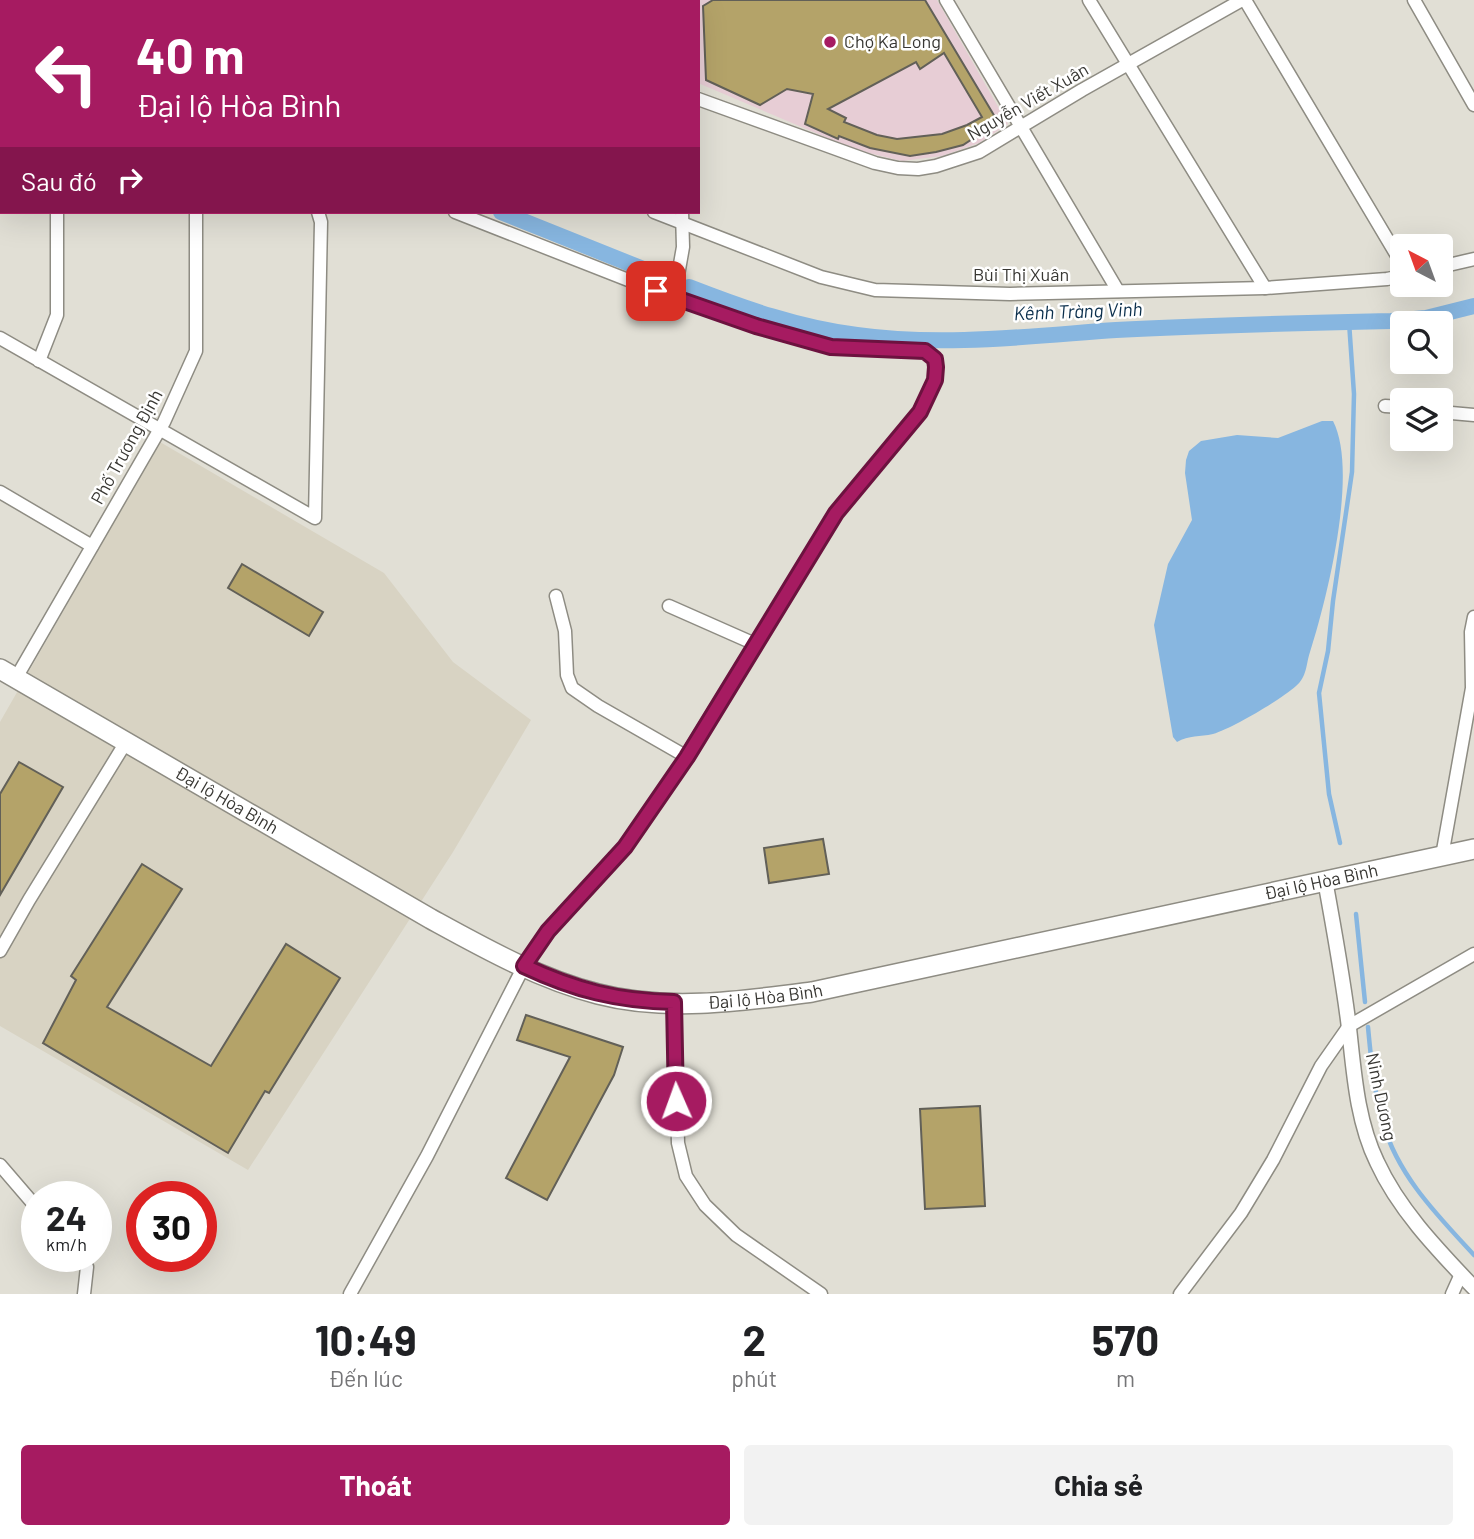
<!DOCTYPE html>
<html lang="vi">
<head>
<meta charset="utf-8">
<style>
  body { margin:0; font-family:Barlow,sans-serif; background:#f2f2f2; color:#202124; height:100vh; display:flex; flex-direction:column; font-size:26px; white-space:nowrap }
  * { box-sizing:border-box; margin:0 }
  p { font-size:23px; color:#757577 }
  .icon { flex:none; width:38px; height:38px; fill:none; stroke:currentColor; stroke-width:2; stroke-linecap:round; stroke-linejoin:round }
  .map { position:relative; height:1294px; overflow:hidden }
  .drawer { display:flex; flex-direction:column; background:#fff; flex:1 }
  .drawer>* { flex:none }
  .banner { position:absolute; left:0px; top:0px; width:700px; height:214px; box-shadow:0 7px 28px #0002; background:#a61b61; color:#fff; overflow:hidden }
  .needle { width:46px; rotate:319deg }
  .tools { position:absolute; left:1390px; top:234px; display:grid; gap:14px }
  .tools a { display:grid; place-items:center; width:63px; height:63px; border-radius:7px; background:#fff; box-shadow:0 7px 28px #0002; font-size:35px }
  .speed { position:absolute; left:21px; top:1181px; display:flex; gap:14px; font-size:35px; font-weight:700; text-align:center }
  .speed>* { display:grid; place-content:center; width:91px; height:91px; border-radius:50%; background:#fff; box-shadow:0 7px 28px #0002; line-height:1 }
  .speed small { font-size:18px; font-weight:400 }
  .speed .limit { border:10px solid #d22; background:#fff; color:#111 }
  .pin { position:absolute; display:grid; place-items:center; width:60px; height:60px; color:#fff; margin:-30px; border-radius:14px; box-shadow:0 4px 10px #0006 }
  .me { position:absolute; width:77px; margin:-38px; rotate:358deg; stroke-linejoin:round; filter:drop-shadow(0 0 5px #0008) }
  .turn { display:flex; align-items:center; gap:24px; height:147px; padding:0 21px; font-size:32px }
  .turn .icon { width:91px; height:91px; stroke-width:2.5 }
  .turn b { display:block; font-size:49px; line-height:60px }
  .then { display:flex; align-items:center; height:66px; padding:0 21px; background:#0003; gap:14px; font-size:26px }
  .eta { display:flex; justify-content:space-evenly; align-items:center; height:119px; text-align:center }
  .eta b { font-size:42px; font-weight:700; line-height:49px }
  .button { display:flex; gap:14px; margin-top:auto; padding:14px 21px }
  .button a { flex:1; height:80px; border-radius:7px; background:#a61b61; color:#fff; font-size:28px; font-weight:700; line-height:80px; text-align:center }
  .button a+a { background:#f2f2f2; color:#202124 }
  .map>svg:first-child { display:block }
  .commercial { fill:#e7cdd5 }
  .built { fill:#d8d3c3 }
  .water { fill:#87b6e0 }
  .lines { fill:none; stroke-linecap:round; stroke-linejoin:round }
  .stream { stroke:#87b6e0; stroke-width:4.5 }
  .canal { stroke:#87b6e0; stroke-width:16 }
  .building { fill:#b4a369; stroke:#626058; stroke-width:2; fill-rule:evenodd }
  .minor-casing { stroke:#8e8c83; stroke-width:15 }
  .tertiary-casing { stroke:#8e8c83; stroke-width:17 }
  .trunk-casing { stroke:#8e8c83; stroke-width:22 }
  .minor { stroke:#fff; stroke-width:12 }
  .tertiary { stroke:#fff; stroke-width:14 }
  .trunk { stroke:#fff; stroke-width:19 }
  .route-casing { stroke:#6c123f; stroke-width:18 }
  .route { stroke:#a61b61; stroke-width:12 }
  .poi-dot { fill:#a61b61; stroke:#fff; stroke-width:2.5 }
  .labels { text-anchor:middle; stroke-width:5; stroke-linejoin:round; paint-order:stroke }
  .poi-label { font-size:18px; fill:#383733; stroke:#fff; text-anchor:start }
  .street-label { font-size:18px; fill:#383733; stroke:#fff }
  .water-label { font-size:19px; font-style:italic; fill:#0b2f4c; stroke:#fff }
</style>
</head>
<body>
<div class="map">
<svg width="1474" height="1294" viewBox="0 0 1474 1294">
  <rect width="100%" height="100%" fill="#e1dfd5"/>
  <polygon class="commercial" points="697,0 937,0 1008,124 979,143 942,156 902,161 856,150 698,83"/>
  <polygon class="built" points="160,442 384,573 453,662 531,720 453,852 248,1170 0,1026 0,722"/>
  <path class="water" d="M1322,421H1333C1359,471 1327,599 1310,652C1306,664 1307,677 1296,686C1280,700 1233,728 1213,734C1200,737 1189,735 1177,742L1173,737L1154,625L1168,564L1192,520L1185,473L1186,460L1189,451L1201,441L1237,435L1278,438Z"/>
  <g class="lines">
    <g class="stream">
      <polyline points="1340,843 1329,794 1319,693 1328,651 1333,601 1352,472 1354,394 1349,322"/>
      <polyline points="1356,914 1365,1002"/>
      <path d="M1368,1027C1371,1059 1374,1092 1383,1123C1398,1176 1438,1216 1474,1255"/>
    </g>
    <g class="canal">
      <polyline points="0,65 2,65"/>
      <polyline points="501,212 663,277"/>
      <path d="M689,287C743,308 799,328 857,335C942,347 1031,336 1116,330C1207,325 1299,323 1391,321L1426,318L1474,306"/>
    </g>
  </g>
  <g class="building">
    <path d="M713,0H925L998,122L963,145L936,152L910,156L870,148L839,136L838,139L805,124L813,94L787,89L760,105L706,80L703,6ZM944,53L982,117L967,125L942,134L897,139L877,135L844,122L846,118L828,109L916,62L920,69Z"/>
    <polygon points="242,564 323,612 309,636 228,588"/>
    <polygon points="19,762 63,787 0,895 0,794"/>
    <polygon points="823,839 829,874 769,883 764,848"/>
    <polygon points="142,864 182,889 107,1007 211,1066 286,944 340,978 269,1093 265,1091 228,1153 43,1043 76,980 71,976"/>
    <polygon points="526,1015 623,1047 614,1075 547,1200 506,1178 570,1057 517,1040"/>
    <polygon points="980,1106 985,1206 925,1209 920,1109"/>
  </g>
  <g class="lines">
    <g class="minor-casing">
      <g id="minor">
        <polyline points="94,0 97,2"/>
        <polyline points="946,0 1118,291"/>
        <polyline points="1089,0 1265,288"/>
        <polyline points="1245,0 1402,264"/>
        <polyline points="1414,0 1474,105"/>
        <polyline points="463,2 467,0"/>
        <polyline points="680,2 680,0"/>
        <polyline points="698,99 875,163 898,168 918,169 936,166 979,152 1082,90 1242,0"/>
        <polyline points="0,107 2,106"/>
        <polyline points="654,212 821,277 875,290 1010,294 1265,288 1387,279 1402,276"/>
        <polyline points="1440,267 1474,259"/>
        <polyline points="674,298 683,247 682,212"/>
        <polyline points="0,338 315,518 321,222 318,212"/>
        <polyline points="39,361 57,315 57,212"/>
        <polyline points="1385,406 1402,407"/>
        <polyline points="1440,412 1474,415"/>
        <polyline points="0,492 92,546"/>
        <polyline points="556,596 565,631 567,675 572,688 598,706 687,757"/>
        <polyline points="669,606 755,644"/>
        <polyline points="16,678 164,422 196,351 196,212"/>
        <polyline points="1442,856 1472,688 1471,632 1474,617"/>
        <polyline points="0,951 29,900 126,742"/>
        <polyline points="674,1002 678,1143 686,1176 705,1205 736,1235 821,1294"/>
        <polyline points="0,1165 37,1208"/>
        <polyline points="79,1256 87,1267 84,1294"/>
        <polyline points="350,1294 427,1156 524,966 548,931 625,847 672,779 836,513 920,413 935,380 935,359 925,351 831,347 781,334 674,298 455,212"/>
        <polyline points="1180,1294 1241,1213 1273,1160 1321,1066 1349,1026 1474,954"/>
        <polyline points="1452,1294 1461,1274"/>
      </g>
    </g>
    <g class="tertiary-casing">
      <path id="tertiary" d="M1325,880C1334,929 1343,978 1349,1028C1354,1073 1357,1121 1377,1162C1399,1210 1438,1250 1474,1288"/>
    </g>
    <g class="trunk-casing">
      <g id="trunk">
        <path id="s1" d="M0,669L431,919C484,948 539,979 598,994C667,1012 743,1001 812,992L1474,849"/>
      </g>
    </g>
    <use href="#minor" class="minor"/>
    <use href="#tertiary" class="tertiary"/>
    <use href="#trunk" class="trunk"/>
  </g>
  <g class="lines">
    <g class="route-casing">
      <path id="route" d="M656,291L756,326L831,347L925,351L935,359L936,367L935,380L920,412L836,513L687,757L625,847L548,931L524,966C575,990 618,1001 674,1002L676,1101"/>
    </g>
    <use href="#route" class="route"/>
  </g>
  <circle class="poi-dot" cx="830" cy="42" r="7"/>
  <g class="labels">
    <g class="poi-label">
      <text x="844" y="48">Chợ Ka Long</text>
    </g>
    <g class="street-label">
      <text transform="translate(1028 102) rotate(-30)" y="6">Nguyễn Viết Xuân</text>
      <text x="1021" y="281">Bùi Thị Xuân</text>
      <text transform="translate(127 447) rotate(-61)" y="6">Phố Trương Định</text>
      <text dy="6" stroke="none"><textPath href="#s1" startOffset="262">Đại lộ Hòa Bình</textPath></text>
      <text dy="6" stroke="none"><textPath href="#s1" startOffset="1418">Đại lộ Hòa Bình</textPath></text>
      <text dy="6" stroke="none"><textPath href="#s1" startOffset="850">Đại lộ Hòa Bình</textPath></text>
      <text transform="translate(1381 1097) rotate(78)" y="6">Ninh Dương</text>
    </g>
    <g class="water-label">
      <text transform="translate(1078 311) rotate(-2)" y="7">Kênh Tràng Vinh</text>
    </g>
  </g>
</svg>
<div class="tools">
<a><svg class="needle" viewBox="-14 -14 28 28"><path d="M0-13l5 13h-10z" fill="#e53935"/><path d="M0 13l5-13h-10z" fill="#757577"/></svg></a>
<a><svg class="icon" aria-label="search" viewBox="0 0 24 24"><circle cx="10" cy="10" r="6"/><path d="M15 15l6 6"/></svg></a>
<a><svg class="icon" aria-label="layers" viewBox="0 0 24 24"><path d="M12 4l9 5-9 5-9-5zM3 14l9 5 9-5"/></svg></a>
</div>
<div class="speed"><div>24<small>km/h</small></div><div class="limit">30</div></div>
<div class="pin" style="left:656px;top:291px;background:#d93025"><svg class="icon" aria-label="arrive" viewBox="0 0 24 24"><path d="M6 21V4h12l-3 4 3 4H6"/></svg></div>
<svg class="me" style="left:676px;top:1101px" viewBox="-20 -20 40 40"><circle r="17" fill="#a61b61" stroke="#fff" stroke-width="3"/><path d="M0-11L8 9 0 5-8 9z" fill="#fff"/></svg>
<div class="banner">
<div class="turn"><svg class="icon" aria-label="left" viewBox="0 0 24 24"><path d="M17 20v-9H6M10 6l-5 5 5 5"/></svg><div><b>40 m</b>Đại lộ Hòa Bình</div></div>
<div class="then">Sau đó<svg class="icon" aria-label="right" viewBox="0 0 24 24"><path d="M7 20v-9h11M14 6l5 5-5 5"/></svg></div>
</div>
</div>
<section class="drawer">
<div class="eta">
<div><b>10:49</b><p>Đến lúc</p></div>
<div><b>2</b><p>phút</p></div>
<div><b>570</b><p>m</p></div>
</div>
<div class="button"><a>Thoát</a><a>Chia sẻ</a></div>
</section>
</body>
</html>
